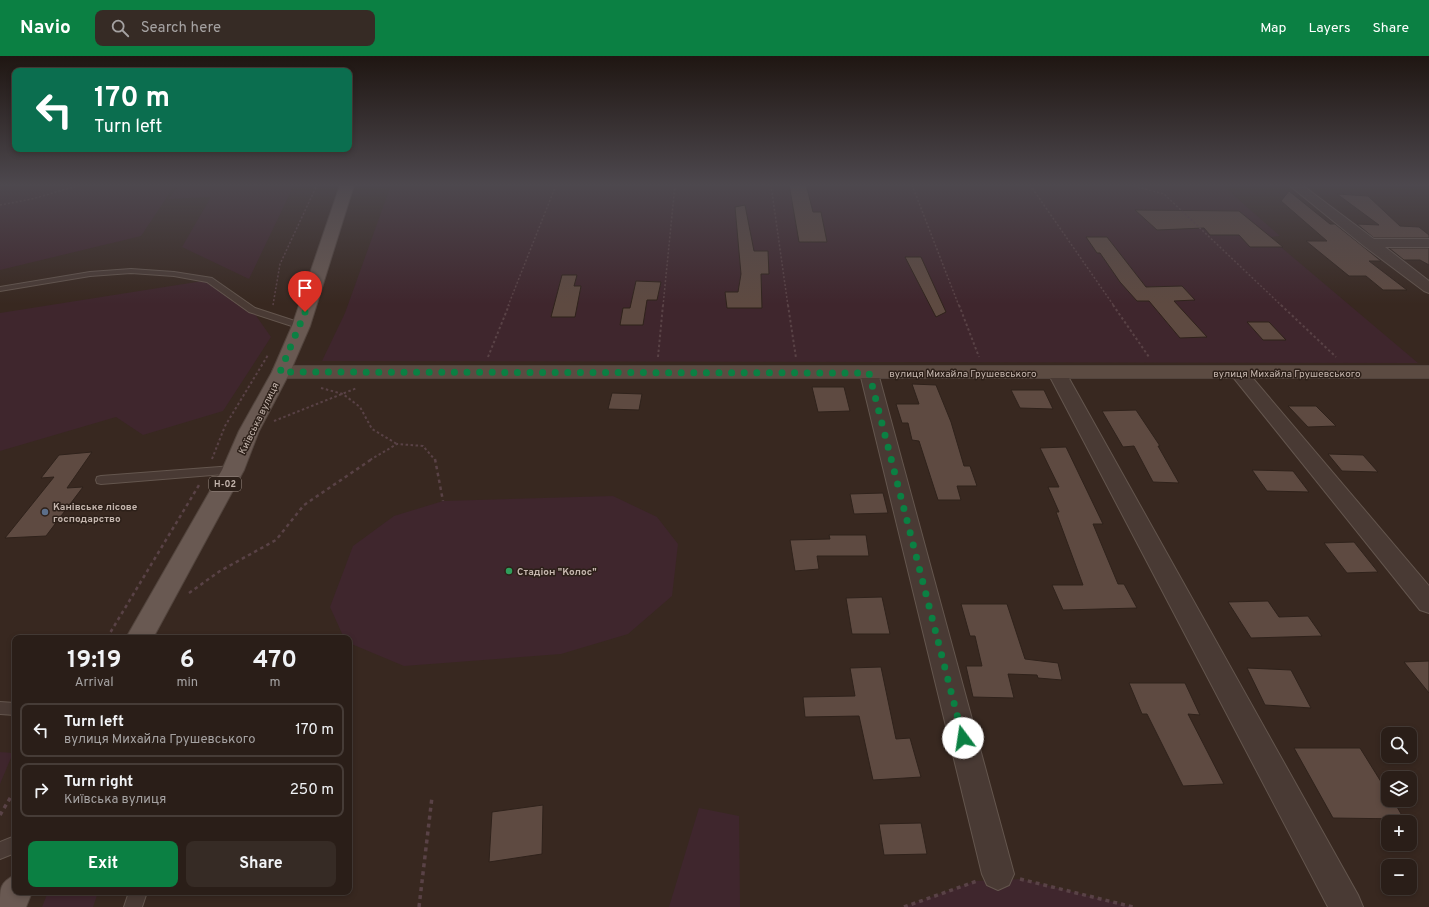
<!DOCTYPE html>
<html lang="en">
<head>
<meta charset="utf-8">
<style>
  body { margin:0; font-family:Overpass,sans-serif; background:#362b25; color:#f1f3f6; height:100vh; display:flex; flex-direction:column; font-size:15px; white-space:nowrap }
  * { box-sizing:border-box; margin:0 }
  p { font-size:13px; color:#a5a2a2 }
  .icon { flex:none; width:22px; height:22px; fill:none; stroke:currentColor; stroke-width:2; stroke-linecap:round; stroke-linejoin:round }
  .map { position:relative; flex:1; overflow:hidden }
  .side { position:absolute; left:12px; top:579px; width:340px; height:260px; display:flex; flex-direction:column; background:#2a1e18; border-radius:8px; box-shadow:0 2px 6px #0003,0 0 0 1px #463c37 }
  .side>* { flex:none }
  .top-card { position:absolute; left:12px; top:12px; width:340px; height:84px; border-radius:8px; box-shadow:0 2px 6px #0003,0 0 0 1px #463c37; background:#0b6e4f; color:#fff; overflow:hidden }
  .tools { position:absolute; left:1381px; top:671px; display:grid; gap:8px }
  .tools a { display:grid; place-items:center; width:36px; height:36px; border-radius:8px; background:#2a1e18; box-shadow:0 2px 6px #0003,0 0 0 1px #463c37; font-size:20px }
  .pin { position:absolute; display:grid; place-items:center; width:34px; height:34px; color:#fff; margin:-41px -17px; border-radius:50% 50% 50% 0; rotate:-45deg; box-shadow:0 0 4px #0007 }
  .pin .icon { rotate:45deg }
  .me { position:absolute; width:44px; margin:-22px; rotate:346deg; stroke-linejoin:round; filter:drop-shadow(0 0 3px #0008) }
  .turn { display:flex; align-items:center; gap:14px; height:84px; padding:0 16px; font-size:18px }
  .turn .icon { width:52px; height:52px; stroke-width:2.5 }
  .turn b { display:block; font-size:28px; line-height:34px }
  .eta { display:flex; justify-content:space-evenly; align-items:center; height:68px; text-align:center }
  .eta b { font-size:24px; font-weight:700; line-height:28px }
  .cta { display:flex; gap:8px; margin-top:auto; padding:8px 16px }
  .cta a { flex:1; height:46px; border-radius:8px; background:#0b8043; color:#fff; font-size:16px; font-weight:700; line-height:46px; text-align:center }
  .cta a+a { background:#362b25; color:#f1f3f6 }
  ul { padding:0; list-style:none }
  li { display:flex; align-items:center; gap:12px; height:54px; margin:0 8px 6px; padding:0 8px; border:2px solid #463c37; border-radius:8px }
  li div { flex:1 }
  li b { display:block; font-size:15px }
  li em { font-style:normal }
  header { display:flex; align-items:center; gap:24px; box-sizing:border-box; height:56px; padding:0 20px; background:#0b8043; color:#fff }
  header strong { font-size:19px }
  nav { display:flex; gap:22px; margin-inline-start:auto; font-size:14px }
  .search { width:280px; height:36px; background:#362b25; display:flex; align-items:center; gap:10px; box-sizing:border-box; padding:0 14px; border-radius:8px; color:#a5a2a2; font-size:15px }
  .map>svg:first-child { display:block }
  .green { fill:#3f262d }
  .building { fill:#5e4a41; stroke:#2f221b }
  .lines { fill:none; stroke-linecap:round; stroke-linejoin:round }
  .lane-casing { stroke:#64564e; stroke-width:2 }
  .street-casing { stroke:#64564e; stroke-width:2 }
  .secondary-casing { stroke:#52443d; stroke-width:2 }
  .primary-casing { stroke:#52443d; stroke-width:2 }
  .path-far3 { stroke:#594246; stroke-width:1.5; stroke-dasharray:2 2; stroke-linecap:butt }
  .path-far2 { stroke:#594246; stroke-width:2; stroke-dasharray:2.5 2.5; stroke-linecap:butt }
  .path-far1 { stroke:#594246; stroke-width:2.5; stroke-dasharray:3.5 3.5; stroke-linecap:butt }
  .path { stroke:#594246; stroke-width:3.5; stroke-dasharray:4 4; stroke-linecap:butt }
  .lane { fill:#493a34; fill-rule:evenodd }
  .street { fill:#493a34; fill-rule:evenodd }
  .secondary { fill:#5c4b42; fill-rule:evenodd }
  .primary { fill:#695952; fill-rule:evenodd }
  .route { stroke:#0b8043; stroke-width:7; stroke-dasharray:0 12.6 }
  .service-dot { fill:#5c6f8a; stroke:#2d2019; stroke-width:1.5 }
  .leisure-dot { fill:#2e9e5b; stroke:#2d2019; stroke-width:1.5 }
  .labels { text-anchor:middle; stroke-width:3; stroke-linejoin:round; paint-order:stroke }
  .shield { fill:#2d2019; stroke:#978981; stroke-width:1 }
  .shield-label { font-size:9px; font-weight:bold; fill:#c5b6ae }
  .street-label { font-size:10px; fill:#c5b6ae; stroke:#2d2019 }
  .poi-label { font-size:10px; font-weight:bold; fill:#c5b6ae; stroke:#2d2019; text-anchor:start }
</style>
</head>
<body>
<header>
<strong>Navio</strong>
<div class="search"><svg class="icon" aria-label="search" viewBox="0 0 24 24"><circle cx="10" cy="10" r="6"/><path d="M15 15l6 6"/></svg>Search here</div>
<nav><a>Map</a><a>Layers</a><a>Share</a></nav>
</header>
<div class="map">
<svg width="1429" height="851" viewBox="0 0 1429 851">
  <rect width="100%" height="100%" fill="#382820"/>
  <g class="green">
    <polygon points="0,129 175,129 141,180 0,214"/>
    <polygon points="179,129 294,129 249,223 182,191 211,141 168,143"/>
    <polygon points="391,129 1222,129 1280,180 1269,181 1418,307 322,305 345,257"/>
    <polygon points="209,224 252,254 271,281 223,355 143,379 116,361 0,395 0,257"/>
    <polygon points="613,440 657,461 678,488 672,540 628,578 561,598 404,610 349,587 349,582 344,582 330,551 353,490 394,460 443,445"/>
    <polygon points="0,696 13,697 0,728"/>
    <polygon points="699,752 739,760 740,851 669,851"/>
    <polygon points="1021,823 1133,851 904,851 976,825"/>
    <polygon points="48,836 98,836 93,851 42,851"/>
  </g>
  <g class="building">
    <polygon points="789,128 806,128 813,156 821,156 827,186 799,186"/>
    <polygon points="1289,135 1330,168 1335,168 1381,205 1369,205 1407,234 1383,234 1366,220 1349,220 1306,185 1327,185 1281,145"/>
    <polygon points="1337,138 1368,140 1400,170 1419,171 1429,179 1429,182 1374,182 1357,168 1379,169"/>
    <polygon points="745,149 754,195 768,195 769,218 761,218 762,252 727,252 725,236 738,236 741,218 735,151"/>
    <polygon points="1135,154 1239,155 1283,191 1250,191 1239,179 1210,179 1204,172 1157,174"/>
    <polygon points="1086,181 1107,181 1146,231 1182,230 1195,244 1174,245 1207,281 1180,282 1149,245 1137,245 1120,226 1100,197 1097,197"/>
    <polygon points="1389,192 1429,192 1429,209 1420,204 1404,204"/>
    <polygon points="905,201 921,201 946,256 936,261"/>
    <polygon points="562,219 577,219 574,230 581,230 575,261 551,261"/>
    <polygon points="636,225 661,226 657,244 647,244 643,269 620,269 623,252 630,252"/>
    <polygon points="1247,266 1269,266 1286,284 1263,284"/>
    <polygon points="912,328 936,329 951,366 964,410 970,410 977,430 957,430 961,444 938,444 919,385 912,384 908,367 902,367 896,348 919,348"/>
    <polygon points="812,331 844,331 850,355 818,356"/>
    <polygon points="1011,334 1044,334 1053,353 1020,352"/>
    <polygon points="612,337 642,338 639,354 608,353"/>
    <polygon points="1288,350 1316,350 1336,370 1308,371"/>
    <polygon points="1136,354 1160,390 1158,390 1179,427 1153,426 1134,390 1123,391 1102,355"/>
    <polygon points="1066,391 1103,468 1093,468 1118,528 1124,528 1137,552 1063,554 1052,529 1083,529 1056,456 1059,456 1048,431 1059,431 1040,392"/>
    <polygon points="92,396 67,432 83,431 46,480 5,482 54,421 41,422 59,399"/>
    <polygon points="1328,398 1363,399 1378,416 1342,415"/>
    <polygon points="1252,414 1293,415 1309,436 1267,435"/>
    <polygon points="883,437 888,457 854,458 850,438"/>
    <polygon points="829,479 866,479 869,500 817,500 819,513 795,515 790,484 830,483"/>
    <polygon points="1354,486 1378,516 1347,517 1324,487"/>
    <polygon points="882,541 890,578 852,578 846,542"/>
    <polygon points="1268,545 1279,561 1308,560 1322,580 1251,582 1228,546"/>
    <polygon points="961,548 1007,548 1025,603 1058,607 1062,624 1038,622 1037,619 1008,618 1014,642 973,641 966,610 982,610 975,580 970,580"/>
    <polygon points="1429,605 1429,637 1404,606"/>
    <polygon points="881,611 896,683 910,682 921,721 873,724 859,660 805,661 803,641 855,640 850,612"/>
    <polygon points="1247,612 1291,614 1311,652 1265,649"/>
    <polygon points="1129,627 1185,627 1200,659 1188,658 1224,728 1183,730 1147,658 1142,658"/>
    <polygon points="1294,692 1360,692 1388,737 1388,744 1393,744 1404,763 1333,762"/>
    <polygon points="543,749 542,798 489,806 492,756"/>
    <polygon points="921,767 927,798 884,799 879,768"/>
  </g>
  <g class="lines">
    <g class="lane-casing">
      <g id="lane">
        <polygon points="131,213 174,216 212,222 255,252 304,268 305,270 304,272 298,272 249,256 207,226 174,220 131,217 90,220 0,235 0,231 90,216"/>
        <polygon points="233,410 237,411 238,414 237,417 101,428 97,427 96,424 97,421 101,420"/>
        <polygon points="0,646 15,647 15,659 0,658"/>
        <polygon points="15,780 15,797 0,803 0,786"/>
        <polygon points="129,836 147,836 142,851 124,851"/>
      </g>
    </g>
    <g class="street-casing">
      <g id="street">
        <polygon points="1289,129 1302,129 1374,183 1429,183 1429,191 1385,191 1429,225 1429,237 1424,235 1364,190"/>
        <polygon points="869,312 875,313 878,317 1014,818 1009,829 998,834 987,829 982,818 860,317 863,313"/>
        <polygon points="1057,312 1063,313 1066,317 1358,839 1363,851 1328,851 1048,317 1051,313"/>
        <polygon points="1239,312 1245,313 1429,530 1429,557 1420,554 1233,321 1230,317 1233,313"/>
      </g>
    </g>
    <g class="secondary-casing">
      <polygon id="secondary" points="281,310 1429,310 1429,322 281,322 274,320 272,316 274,312"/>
    </g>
    <g class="primary-casing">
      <g id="primary">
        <polygon points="340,129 354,129 310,270 290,316 259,375 244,414 153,582 126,582 222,414 239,375 272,316 292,270"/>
        <path d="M15,819V836H32L26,851H0C0,831 0,827 15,819Z"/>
      </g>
    </g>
    <g class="path-far3">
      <polyline points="771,129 788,250"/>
      <polyline points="912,129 959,250"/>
      <polyline points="1030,129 1114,250"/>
      <polyline points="1130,129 1164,138 1282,250"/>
      <polyline points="0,149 32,143 80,129"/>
      <polyline points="273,249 280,208 317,129"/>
      <polyline points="508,250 556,129"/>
      <polyline points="663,250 675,129"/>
    </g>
    <g class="path-far2">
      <polyline points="788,249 796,302"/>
      <polyline points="959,249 979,301"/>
      <polyline points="1113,249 1149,301"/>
      <polyline points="1281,249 1336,301"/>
      <polyline points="488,301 509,249"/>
      <polyline points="658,301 663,249"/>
      <polyline points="321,332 343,338 360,351 372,373 397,388"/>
      <polyline points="274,365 357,332"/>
      <polyline points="212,403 225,370 268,299"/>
      <polyline points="370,404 397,388 423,390 435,404"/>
    </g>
    <g class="path-far1">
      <polyline points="435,403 443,445"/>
      <polyline points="189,537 220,515 276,484 304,449 372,403"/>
      <polyline points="107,582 199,429"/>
    </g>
    <g class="path">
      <polyline points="0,759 15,734"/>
      <polyline points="1020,823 1133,851"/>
      <polyline points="419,851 432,741"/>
      <polyline points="904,851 977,825"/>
    </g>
    <use href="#lane" class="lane"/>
    <use href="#street" class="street"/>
    <use href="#secondary" class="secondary"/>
    <use href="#primary" class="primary"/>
  </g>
  <linearGradient id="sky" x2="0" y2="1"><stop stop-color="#1f1612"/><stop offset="0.52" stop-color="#4d484e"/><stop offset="1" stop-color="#4d484e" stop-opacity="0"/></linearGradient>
  <rect width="1429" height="248" fill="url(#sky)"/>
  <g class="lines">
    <polyline class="route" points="305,256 280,316 869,317 963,682"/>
  </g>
  <circle class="service-dot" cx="45" cy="456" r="4"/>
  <circle class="leisure-dot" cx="509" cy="515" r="4"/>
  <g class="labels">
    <rect class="shield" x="209" y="421" width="32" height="14" rx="3"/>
    <g class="shield-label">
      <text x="225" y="431">Н-02</text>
    </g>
    <g class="street-label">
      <text x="963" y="321">вулиця Михайла Грушевського</text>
      <text x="1287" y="321">вулиця Михайла Грушевського</text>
      <text transform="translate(258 362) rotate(-64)" y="4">Київська вулиця</text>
    </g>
    <g class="poi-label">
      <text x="53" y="454">Канівське лісове<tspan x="53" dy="12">господарство</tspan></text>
      <text x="517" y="519">Стадіон "Колос"</text>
    </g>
  </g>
</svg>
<div class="tools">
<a><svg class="icon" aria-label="search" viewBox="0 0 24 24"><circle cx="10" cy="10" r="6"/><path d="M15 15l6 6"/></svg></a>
<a><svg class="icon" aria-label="layers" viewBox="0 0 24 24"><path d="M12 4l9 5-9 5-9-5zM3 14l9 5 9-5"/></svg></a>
<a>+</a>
<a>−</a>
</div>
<div class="pin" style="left:305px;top:256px;background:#d93025"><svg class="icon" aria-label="arrive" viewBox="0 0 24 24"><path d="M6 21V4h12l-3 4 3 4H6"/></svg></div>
<svg class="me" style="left:963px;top:682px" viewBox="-20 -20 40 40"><circle r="19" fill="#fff"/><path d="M0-13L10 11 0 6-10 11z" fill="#0b8043"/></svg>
<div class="top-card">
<div class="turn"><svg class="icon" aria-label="left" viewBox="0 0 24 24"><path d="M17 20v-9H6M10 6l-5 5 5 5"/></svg><div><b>170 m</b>Turn left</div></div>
</div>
<section class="side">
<div class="eta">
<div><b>19:19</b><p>Arrival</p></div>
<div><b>6</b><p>min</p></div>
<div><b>470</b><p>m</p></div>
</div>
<ul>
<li><svg class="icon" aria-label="left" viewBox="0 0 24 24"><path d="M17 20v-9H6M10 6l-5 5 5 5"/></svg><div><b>Turn left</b><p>вулиця Михайла Грушевського</p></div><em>170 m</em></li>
<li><svg class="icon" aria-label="right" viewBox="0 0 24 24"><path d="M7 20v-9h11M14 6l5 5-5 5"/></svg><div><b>Turn right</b><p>Київська вулиця</p></div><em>250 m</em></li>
</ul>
<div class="cta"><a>Exit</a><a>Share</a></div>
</section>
</div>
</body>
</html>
